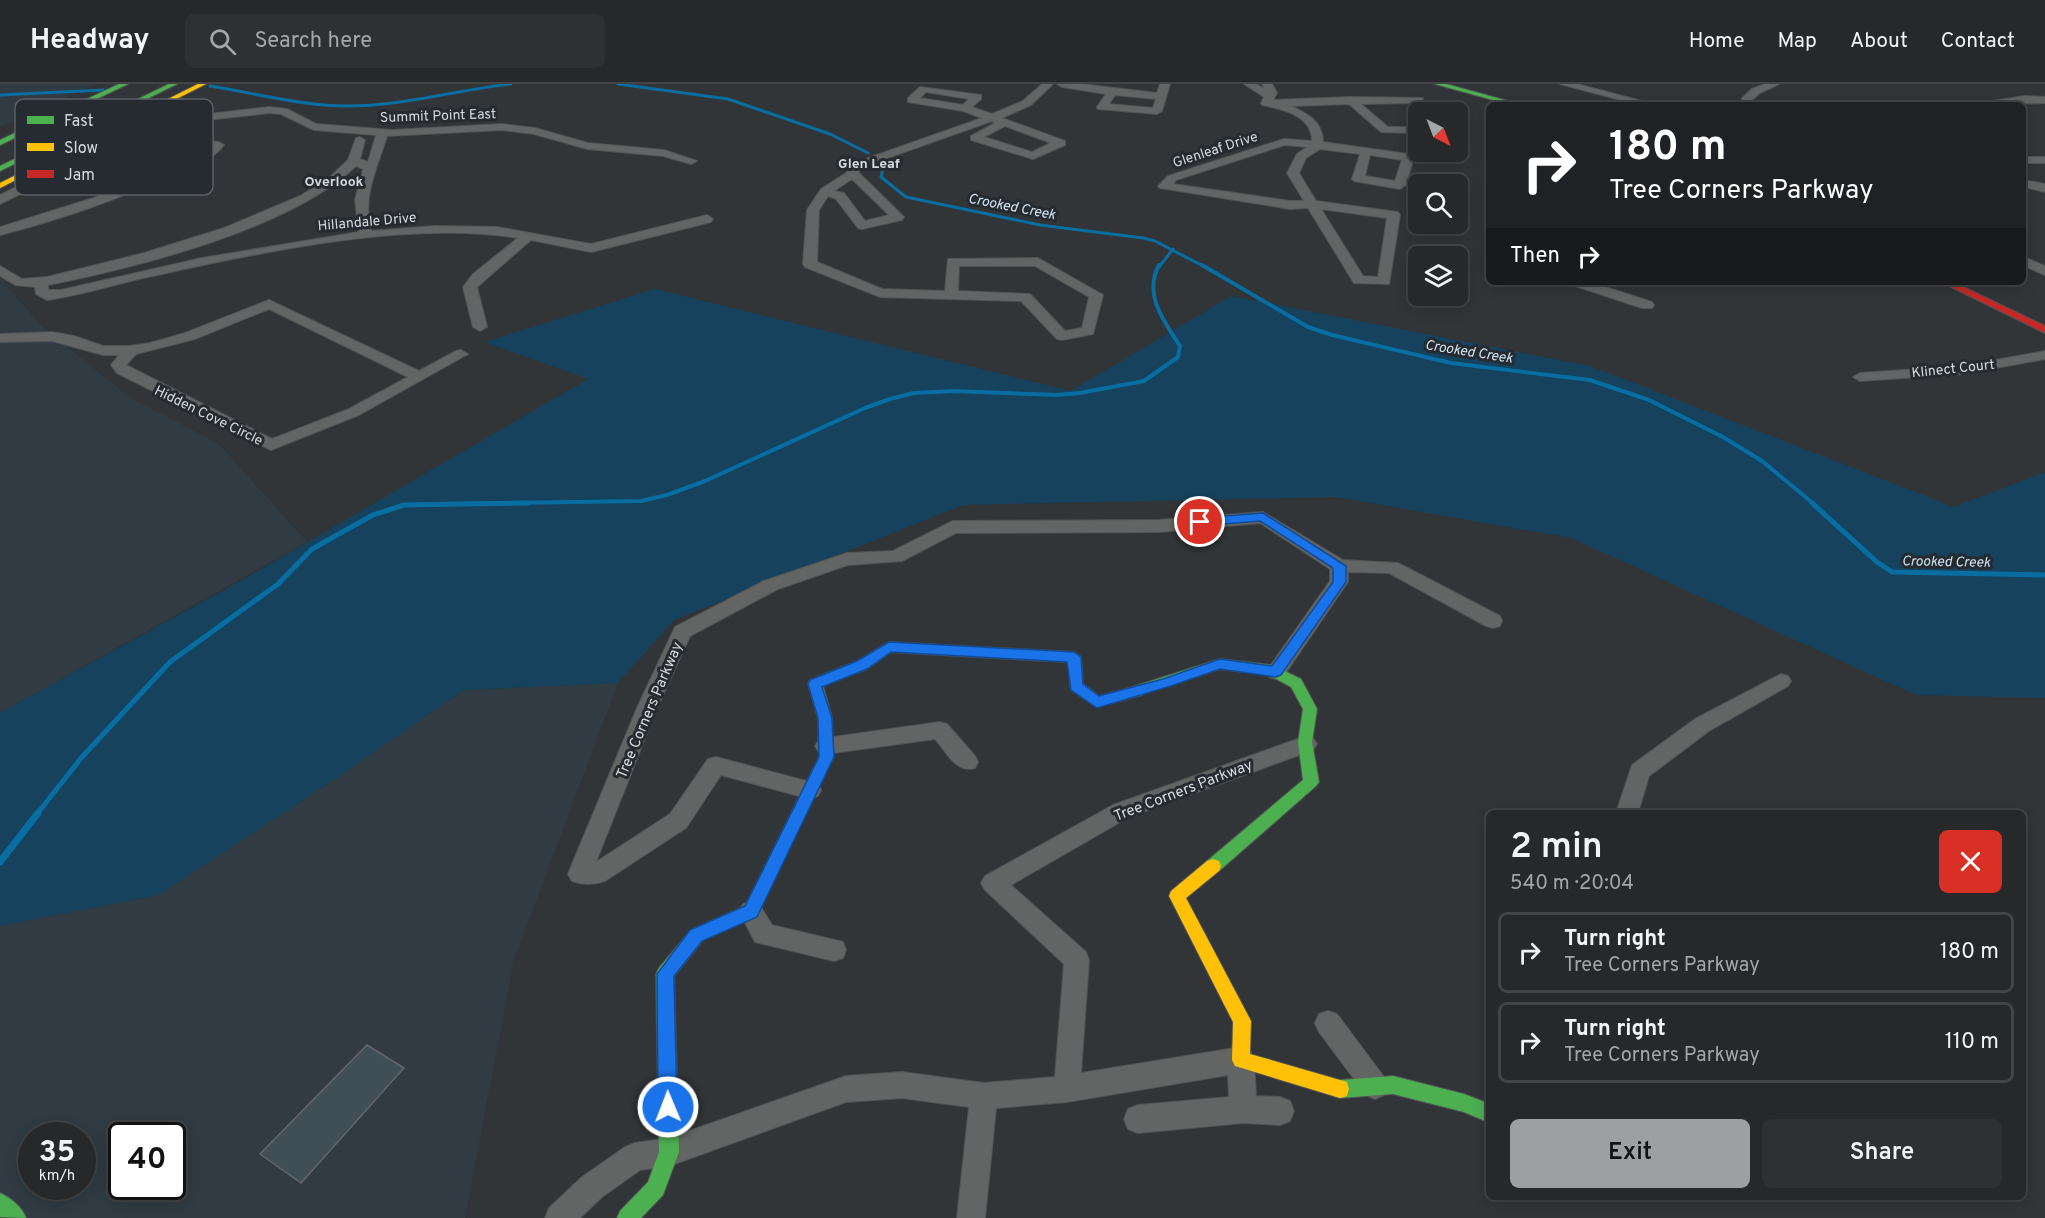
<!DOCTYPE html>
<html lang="en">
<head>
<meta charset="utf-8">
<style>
  body { margin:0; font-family:Overpass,sans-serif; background:#2e3031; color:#f1f3f6; height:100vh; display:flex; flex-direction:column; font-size:22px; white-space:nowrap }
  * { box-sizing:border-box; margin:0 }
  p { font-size:20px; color:#a4a6a8 }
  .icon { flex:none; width:33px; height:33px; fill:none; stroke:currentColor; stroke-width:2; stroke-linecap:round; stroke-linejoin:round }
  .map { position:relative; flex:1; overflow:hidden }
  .details { position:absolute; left:1486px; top:726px; width:540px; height:390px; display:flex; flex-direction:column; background:#262829; border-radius:9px; box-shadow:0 3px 15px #0003,0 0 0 2px #424446 }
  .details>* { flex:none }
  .banner { position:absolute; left:1486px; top:18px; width:540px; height:183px; border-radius:9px; box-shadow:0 3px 15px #0003,0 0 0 2px #424446; background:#202124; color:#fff; overflow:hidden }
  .needle { width:39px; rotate:138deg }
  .controls { position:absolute; left:1408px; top:18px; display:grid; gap:12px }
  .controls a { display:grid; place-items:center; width:60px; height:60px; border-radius:9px; background:#262829; box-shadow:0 3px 15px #0003,0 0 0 2px #424446; font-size:30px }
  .speed { position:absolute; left:18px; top:1038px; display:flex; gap:12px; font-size:30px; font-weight:700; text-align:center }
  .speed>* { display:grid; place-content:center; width:78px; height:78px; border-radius:50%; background:#262829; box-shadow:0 3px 15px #0003,0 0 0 2px #424446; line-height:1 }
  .speed small { font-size:15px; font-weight:400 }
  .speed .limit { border:3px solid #111; border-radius:9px; background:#fff; color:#111 }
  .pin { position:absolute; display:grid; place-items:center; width:51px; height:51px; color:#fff; margin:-26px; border:3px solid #fff; border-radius:50%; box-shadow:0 2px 6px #0007 }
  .me { position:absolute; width:66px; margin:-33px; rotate:359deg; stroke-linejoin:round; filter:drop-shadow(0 0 4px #0008) }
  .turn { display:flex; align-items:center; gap:21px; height:126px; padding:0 24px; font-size:27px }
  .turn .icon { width:78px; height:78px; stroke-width:2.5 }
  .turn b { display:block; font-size:42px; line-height:51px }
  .then { display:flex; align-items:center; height:57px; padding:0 24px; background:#0003; gap:12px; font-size:22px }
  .round { display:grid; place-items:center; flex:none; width:63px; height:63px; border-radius:9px; background:#2e3031 }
  .head { display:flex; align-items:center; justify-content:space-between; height:102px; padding:0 24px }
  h1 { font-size:36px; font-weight:600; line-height:45px }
  .cta { display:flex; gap:12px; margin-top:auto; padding:12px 24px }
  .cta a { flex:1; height:69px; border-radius:9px; background:#9da0a3; color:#111; font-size:24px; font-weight:600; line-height:69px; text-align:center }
  .cta a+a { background:#2e3031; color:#f1f3f6 }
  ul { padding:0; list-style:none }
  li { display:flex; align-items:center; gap:18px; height:81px; margin:0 12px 9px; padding:0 12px; border:3px solid #424446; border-radius:9px }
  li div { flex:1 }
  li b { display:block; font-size:22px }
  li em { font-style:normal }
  header { display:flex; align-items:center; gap:36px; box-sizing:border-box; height:84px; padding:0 30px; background:#262829; border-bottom:2px solid #424446 }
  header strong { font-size:28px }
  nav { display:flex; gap:33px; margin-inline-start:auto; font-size:21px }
  .search { width:420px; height:54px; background:#2e3031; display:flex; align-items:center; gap:15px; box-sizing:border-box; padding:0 21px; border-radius:9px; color:#a4a6a8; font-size:22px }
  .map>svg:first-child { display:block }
  .built { fill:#303b43; fill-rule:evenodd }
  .green { fill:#16425d }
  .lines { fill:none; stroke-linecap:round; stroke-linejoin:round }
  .stream-far3 { stroke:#086da1; stroke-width:3 }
  .stream-far2 { stroke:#086da1; stroke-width:4 }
  .stream-far1 { stroke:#086da1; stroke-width:5 }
  .stream { stroke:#086da1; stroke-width:7 }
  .building { fill:#404e58; stroke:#646668; stroke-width:1.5 }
  .street-casing { stroke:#505354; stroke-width:2 }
  .fast-casing { stroke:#505354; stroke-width:2 }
  .slow-casing { stroke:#505354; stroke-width:2 }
  .jam-casing { stroke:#505354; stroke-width:2 }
  .street { fill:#636565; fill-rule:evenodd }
  .fast { fill:#4caf50; fill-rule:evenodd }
  .slow { fill:#ffc107; fill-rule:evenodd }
  .jam { fill:#c62828; fill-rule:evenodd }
  .route { fill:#1a73e8; stroke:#114b97; stroke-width:1.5 }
  .labels { text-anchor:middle; stroke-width:6; stroke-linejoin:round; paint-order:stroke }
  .far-street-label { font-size:14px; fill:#d6dadd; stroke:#252b30 }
  .far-neighbourhood-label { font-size:14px; font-weight:bold; fill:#d6dadd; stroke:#252b30 }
  .far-water-label { font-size:14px; font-style:italic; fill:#d1e5f5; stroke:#252b30 }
  .street-label { font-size:15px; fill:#d6dadd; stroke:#252b30 }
  .key { fill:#252b30; stroke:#5a6064; stroke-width:1.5 }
  .key-label { font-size:16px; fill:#d6dadd }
</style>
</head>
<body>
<header>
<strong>Headway</strong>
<div class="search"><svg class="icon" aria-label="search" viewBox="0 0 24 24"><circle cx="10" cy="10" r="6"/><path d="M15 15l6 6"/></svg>Search here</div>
<nav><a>Home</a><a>Map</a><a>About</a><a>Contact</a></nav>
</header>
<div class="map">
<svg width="2045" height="1134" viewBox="0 0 2045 1134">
  <rect width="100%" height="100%" fill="#323537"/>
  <g class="built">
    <polygon points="0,0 96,0 0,43"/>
    <polygon points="0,195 43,243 129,313 219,360 307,458 0,629"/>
    <path d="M618,599L514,876L465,1134H0V842L159,811L335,695L464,606ZM32,1052H82V1102H32ZM122,1052H172V1102H122Z"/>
  </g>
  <polygon class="green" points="655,205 1071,307 1231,212 1590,282 1954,423 2045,388 2045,614 1916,611 1571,454 1336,413 963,421 674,536 618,599 464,606 335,695 159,811 0,842 0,629 244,495 588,295 485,258"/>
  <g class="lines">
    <g class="stream-far3">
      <polyline points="618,0 728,15 830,50 868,69"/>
      <path d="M210,2C248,8 286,18 324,21C386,27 449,7 511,0"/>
      <polyline points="0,11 103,6"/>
      <polyline points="885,77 881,93 906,113 1040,141 1143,154 1155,157 1205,183"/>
      <polyline points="1159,183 1173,165"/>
    </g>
    <g class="stream-far2">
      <polyline points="1202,181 1308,243 1332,251 1451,279 1590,296 1649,316 1723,353 1762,377 1814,420"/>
      <path d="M439,420L641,417L667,411L705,397L865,324L890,315L914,309L954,307L1057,311L1080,309L1144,297L1178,273L1180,262C1164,237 1143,211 1159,181"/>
    </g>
    <g class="stream-far1">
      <polyline points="1812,419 1877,478 1892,488 2045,491"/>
      <polyline points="37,730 82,673 170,578 278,500 312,465 373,431 404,421 528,419"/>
    </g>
    <polyline class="stream" points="0,778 38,729"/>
  </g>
  <polygon class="building" points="367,961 404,984 301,1099 260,1070"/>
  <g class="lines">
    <g class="street-casing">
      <g id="street">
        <path d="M1042,0H1053L1031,21L1002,34L1065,57V61L1033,75L971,56V52L995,39L992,37L865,82L858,88L904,133L902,136L862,145L858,144L836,115L828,112L819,126L817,178L882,205L945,207L948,175L1038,174L1103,211L1093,250L1062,256L1057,255L1021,217L880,213L805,183L803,180L807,126L821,105L846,89L857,78L982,34L963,27L908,18V14L920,3L981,11V15L972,23L992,30L1023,17ZM926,8L969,15L963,21L920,14ZM1005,42L1051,59L1032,68L984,53ZM852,95L889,131L865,137L844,109L834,107ZM959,182H1035L1089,213L1082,244L1065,247L1030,210L958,207Z"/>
        <path d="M1057,0H1081L1157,9L1160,0H1170L1162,27L1157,30L1098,25L1097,23L1106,10L1062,3ZM1115,11L1156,15L1153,24L1109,20Z"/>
        <path d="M1244,0H1256L1265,5L1262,0H1272L1277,9L1273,16L1350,13L1423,14L1418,46L1413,49L1381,48L1349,20L1291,22C1308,30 1323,38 1323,58L1408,70L1414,73L1406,101L1400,105L1354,97L1352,95L1360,70L1320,65L1306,74L1299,89L1316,117L1398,128L1400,131L1389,200L1354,199L1308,124L1290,125L1160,104L1158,102L1168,92L1284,55L1312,57C1312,31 1282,25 1262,21L1261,19L1264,13ZM1413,19L1408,43H1388L1361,20ZM1285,61L1307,63L1297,70L1287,89L1304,117H1290L1173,100L1176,96ZM1370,71L1402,76L1395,97L1365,92ZM1321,125L1387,134L1378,193L1363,192Z"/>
        <polygon points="1560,0 1577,0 1657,21 1639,21"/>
        <polygon points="1765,0 1779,0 1760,9 1752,16 1756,21 1745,21 1742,18 1742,14 1752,5"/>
        <polygon points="2025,12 2045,13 2045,19 1981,21 1986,18"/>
        <path d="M269,23L287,25L316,40L392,46L502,40L535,44L588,59L664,66L697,77L691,80L663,72L587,65L534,50L502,46L387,52C377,85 362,111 371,147L435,142L497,143L591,160L707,131L713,135L711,138L591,168L531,156L477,203L487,243L480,247L473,243L463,203L473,190L518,154C409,136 261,168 153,192C118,199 83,211 47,216L36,210L35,203L15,201L0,192V182L22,195L47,193L144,169L224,144L300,112L329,94L348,76L356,54L360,53L365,56L360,75L368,78L376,51L314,46L281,30L269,29L154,42L138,50L218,58L224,61C211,78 191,83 172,91C116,116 59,136 0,151V143L103,111L192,75L210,63L128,56L0,120V111L148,37ZM356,82L363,85L355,116L359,148L202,174L61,206H48V201C138,183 290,145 356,82Z"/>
        <rect x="2024" y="73" width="21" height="6"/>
        <polygon points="2024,96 2045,100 2045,108 2024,103"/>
        <polygon points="2024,173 2045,182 2045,191 2024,182"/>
        <polygon points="1570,198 1590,198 1652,218 1654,221 1652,224 1642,224 1572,201"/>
        <path d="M269,216L419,287L456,267L461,266L468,270L359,331L271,366L117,289L111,281L119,271H103L52,257L0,258V250L52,248L74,252L103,262H129L150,259L185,249ZM269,225L408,293L349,325L272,355L126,281L136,270L195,255Z"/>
        <polygon points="2045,267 2045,275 1963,290 1860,297 1853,293 1860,289 1963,282"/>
        <path d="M1263,428L1343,476L1398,479L1500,532L1502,537L1500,542L1493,544L1486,542L1389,489L1348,488V498L1345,502L1283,593L1276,595L1269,593L1266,588L1330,497V485L1260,439L1159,448L956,449L902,477L848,481L778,505L690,552L657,624L596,778L670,730L708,675L716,673L818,700L821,706L818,712L810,715L721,691L686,744L605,797C594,801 583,801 572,797L568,790L637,624L675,543L764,497L847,469L893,467L953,437L1159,436Z"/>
        <polygon points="1781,590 1788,592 1791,597 1788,602 1709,647 1649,692 1638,729 1616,729 1632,681 1695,635"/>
        <path d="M940,638L947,640L975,672L978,678L975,684C956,690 946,667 935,655L826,670L819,668L815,662L819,656L826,654Z"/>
        <polygon points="1306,652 1313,654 1317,660 1313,666 1129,733 1011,801 1086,868 1089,876 1081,989 1241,963 1250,967 1254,976 1256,1012 1280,1013 1290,1017 1294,1027 1290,1037 1280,1041 1243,1039 1138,1049 1128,1045 1124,1035 1128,1025 1138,1021 1229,1013 1228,991 1067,1018 996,1024 985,1134 957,1134 969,1023 902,1014 846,1018 669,1082 640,1086 602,1113 580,1134 545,1134 549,1124 582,1093 625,1063 635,1059 669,1054 846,992 902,988 984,999 1055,993 1064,880 985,806 981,799 985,792 1113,721"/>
        <polygon points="751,817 759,820 772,841 843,858 846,866 843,874 834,877 755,858 739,827 743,820"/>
        <polygon points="1328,927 1337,930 1384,993 1388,1002 1384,1011 1375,1015 1366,1011 1319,948 1315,939 1319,930"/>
      </g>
    </g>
    <g class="fast-casing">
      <g id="fast">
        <polygon points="119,0 128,0 0,61 0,56"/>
        <polygon points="169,0 177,0 0,87 0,82"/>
        <polygon points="1435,0 1446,0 1523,21 1511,21"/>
        <polygon points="889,558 940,561 947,566 940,571 891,568 867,585 823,602 832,634 833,673 757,832 703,856 674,892 679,1068 663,1111 641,1134 617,1134 620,1127 648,1098 659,1068 656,890 659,884 691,846 745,822 819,673 818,634 808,600 810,596 857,577"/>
        <polygon points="1220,575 1272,581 1301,595 1317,625 1312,658 1319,698 1316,702 1219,787 1213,789 1207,787 1205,782 1207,777 1303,696 1298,658 1303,625 1291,603 1269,591 1220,585 1137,612 1132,611 1130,607 1132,603"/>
        <polygon points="1393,992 1464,1010 1490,1020 1490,1039 1464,1028 1393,1010 1340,1014 1333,1012 1331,1005 1333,998 1340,996"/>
        <path d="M0,1109C11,1114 22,1123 26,1134L0,1133Z"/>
      </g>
    </g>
    <g class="slow-casing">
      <g id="slow">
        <polygon points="198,0 206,0 0,104 0,99"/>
        <polygon points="940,561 1074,568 1081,573 1083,600 1099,612 1137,602 1142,603 1144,607 1142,611 1097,623 1071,606 1068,578 940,571 933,566"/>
        <polygon points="1213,775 1219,777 1221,782 1219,787 1186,814 1251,937 1250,970 1347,998 1349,1005 1347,1012 1340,1014 1235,982 1232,976 1233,938 1169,812 1171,807 1207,777"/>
      </g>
    </g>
    <g class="jam-casing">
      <polygon id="jam" points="1941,198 1953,198 2045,242 2045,249"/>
    </g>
    <use href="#street" class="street"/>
    <use href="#fast" class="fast"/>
    <use href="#slow" class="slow"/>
    <use href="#jam" class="jam"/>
  </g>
  <polygon class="route" points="1263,429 1346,482 1346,498 1281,591 1276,593 1220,585 1171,602 1097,624 1071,606 1067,578 891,568 867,585 822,603 832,634 834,673 757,833 702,857 674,892 677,1023 675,1030 668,1033 661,1030 658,1023 657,890 690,846 745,822 819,673 818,634 808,600 810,596 857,577 889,558 1074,568 1081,573 1083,600 1099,612 1163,595 1220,575 1272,582 1333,498 1333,484 1260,437 1200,442 1194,438 1200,434"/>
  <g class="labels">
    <g class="far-street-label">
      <text transform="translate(438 31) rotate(-2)" y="5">Summit Point East</text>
      <text transform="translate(1215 65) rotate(-18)" y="5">Glenleaf Drive</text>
      <text transform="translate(367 137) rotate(-5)" y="5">Hillandale Drive</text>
      <text transform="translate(1953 284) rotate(-6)" y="5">Klinect Court</text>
      <text transform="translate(209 331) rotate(26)" y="5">Hidden Cove Circle</text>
    </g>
    <g class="far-neighbourhood-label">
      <text x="869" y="84">Glen Leaf</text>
      <text x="334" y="102">Overlook</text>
    </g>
    <g class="far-water-label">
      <text transform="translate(1012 122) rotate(11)" y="5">Crooked Creek</text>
      <text transform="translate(1469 267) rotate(9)" y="5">Crooked Creek</text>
      <text transform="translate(1946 477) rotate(1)" y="5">Crooked Creek</text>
    </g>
    <g class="street-label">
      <text transform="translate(649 626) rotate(-67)" y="5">Tree Corners Parkway</text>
      <text transform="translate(1183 706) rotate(-21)" y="5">Tree Corners Parkway</text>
    </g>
  </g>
  <rect x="15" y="15" width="198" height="96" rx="9" class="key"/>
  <rect x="27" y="32" width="27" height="8" fill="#4caf50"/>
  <rect x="27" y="59" width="27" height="8" fill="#ffc107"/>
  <rect x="27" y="86" width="27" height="8" fill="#c62828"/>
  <g class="key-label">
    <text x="64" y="42">Fast</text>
    <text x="64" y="69">Slow</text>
    <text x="64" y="96">Jam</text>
  </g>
</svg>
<div class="controls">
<a><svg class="needle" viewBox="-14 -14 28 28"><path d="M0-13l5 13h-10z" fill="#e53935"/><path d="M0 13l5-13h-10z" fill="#a4a6a8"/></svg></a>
<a><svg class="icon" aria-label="search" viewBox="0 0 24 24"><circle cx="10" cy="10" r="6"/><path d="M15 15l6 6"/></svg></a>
<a><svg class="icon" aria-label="layers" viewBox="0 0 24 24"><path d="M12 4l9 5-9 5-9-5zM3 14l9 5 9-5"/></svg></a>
</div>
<div class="speed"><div>35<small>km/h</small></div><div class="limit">40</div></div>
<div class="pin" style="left:1200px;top:438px;background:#d93025"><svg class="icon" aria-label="arrive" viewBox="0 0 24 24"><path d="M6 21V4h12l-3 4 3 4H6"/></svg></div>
<svg class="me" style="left:668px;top:1023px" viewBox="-20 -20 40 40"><circle r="17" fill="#1a73e8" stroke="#fff" stroke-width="3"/><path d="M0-11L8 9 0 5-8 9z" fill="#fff"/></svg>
<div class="banner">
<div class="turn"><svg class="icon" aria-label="right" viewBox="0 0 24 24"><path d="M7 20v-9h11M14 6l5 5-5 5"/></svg><div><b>180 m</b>Tree Corners Parkway</div></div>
<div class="then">Then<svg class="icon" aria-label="right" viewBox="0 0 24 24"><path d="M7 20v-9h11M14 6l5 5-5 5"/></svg></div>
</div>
<section class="details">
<div class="head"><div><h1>2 min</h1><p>540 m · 20:04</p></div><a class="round" style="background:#d93025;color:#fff"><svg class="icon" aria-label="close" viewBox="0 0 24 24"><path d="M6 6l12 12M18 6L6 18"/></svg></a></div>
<ul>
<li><svg class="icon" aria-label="right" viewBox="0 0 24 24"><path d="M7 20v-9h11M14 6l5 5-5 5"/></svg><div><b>Turn right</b><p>Tree Corners Parkway</p></div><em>180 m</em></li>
<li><svg class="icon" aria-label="right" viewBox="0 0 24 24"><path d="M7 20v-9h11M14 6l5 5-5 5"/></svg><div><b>Turn right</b><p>Tree Corners Parkway</p></div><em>110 m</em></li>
</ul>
<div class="cta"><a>Exit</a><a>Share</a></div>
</section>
</div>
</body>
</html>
